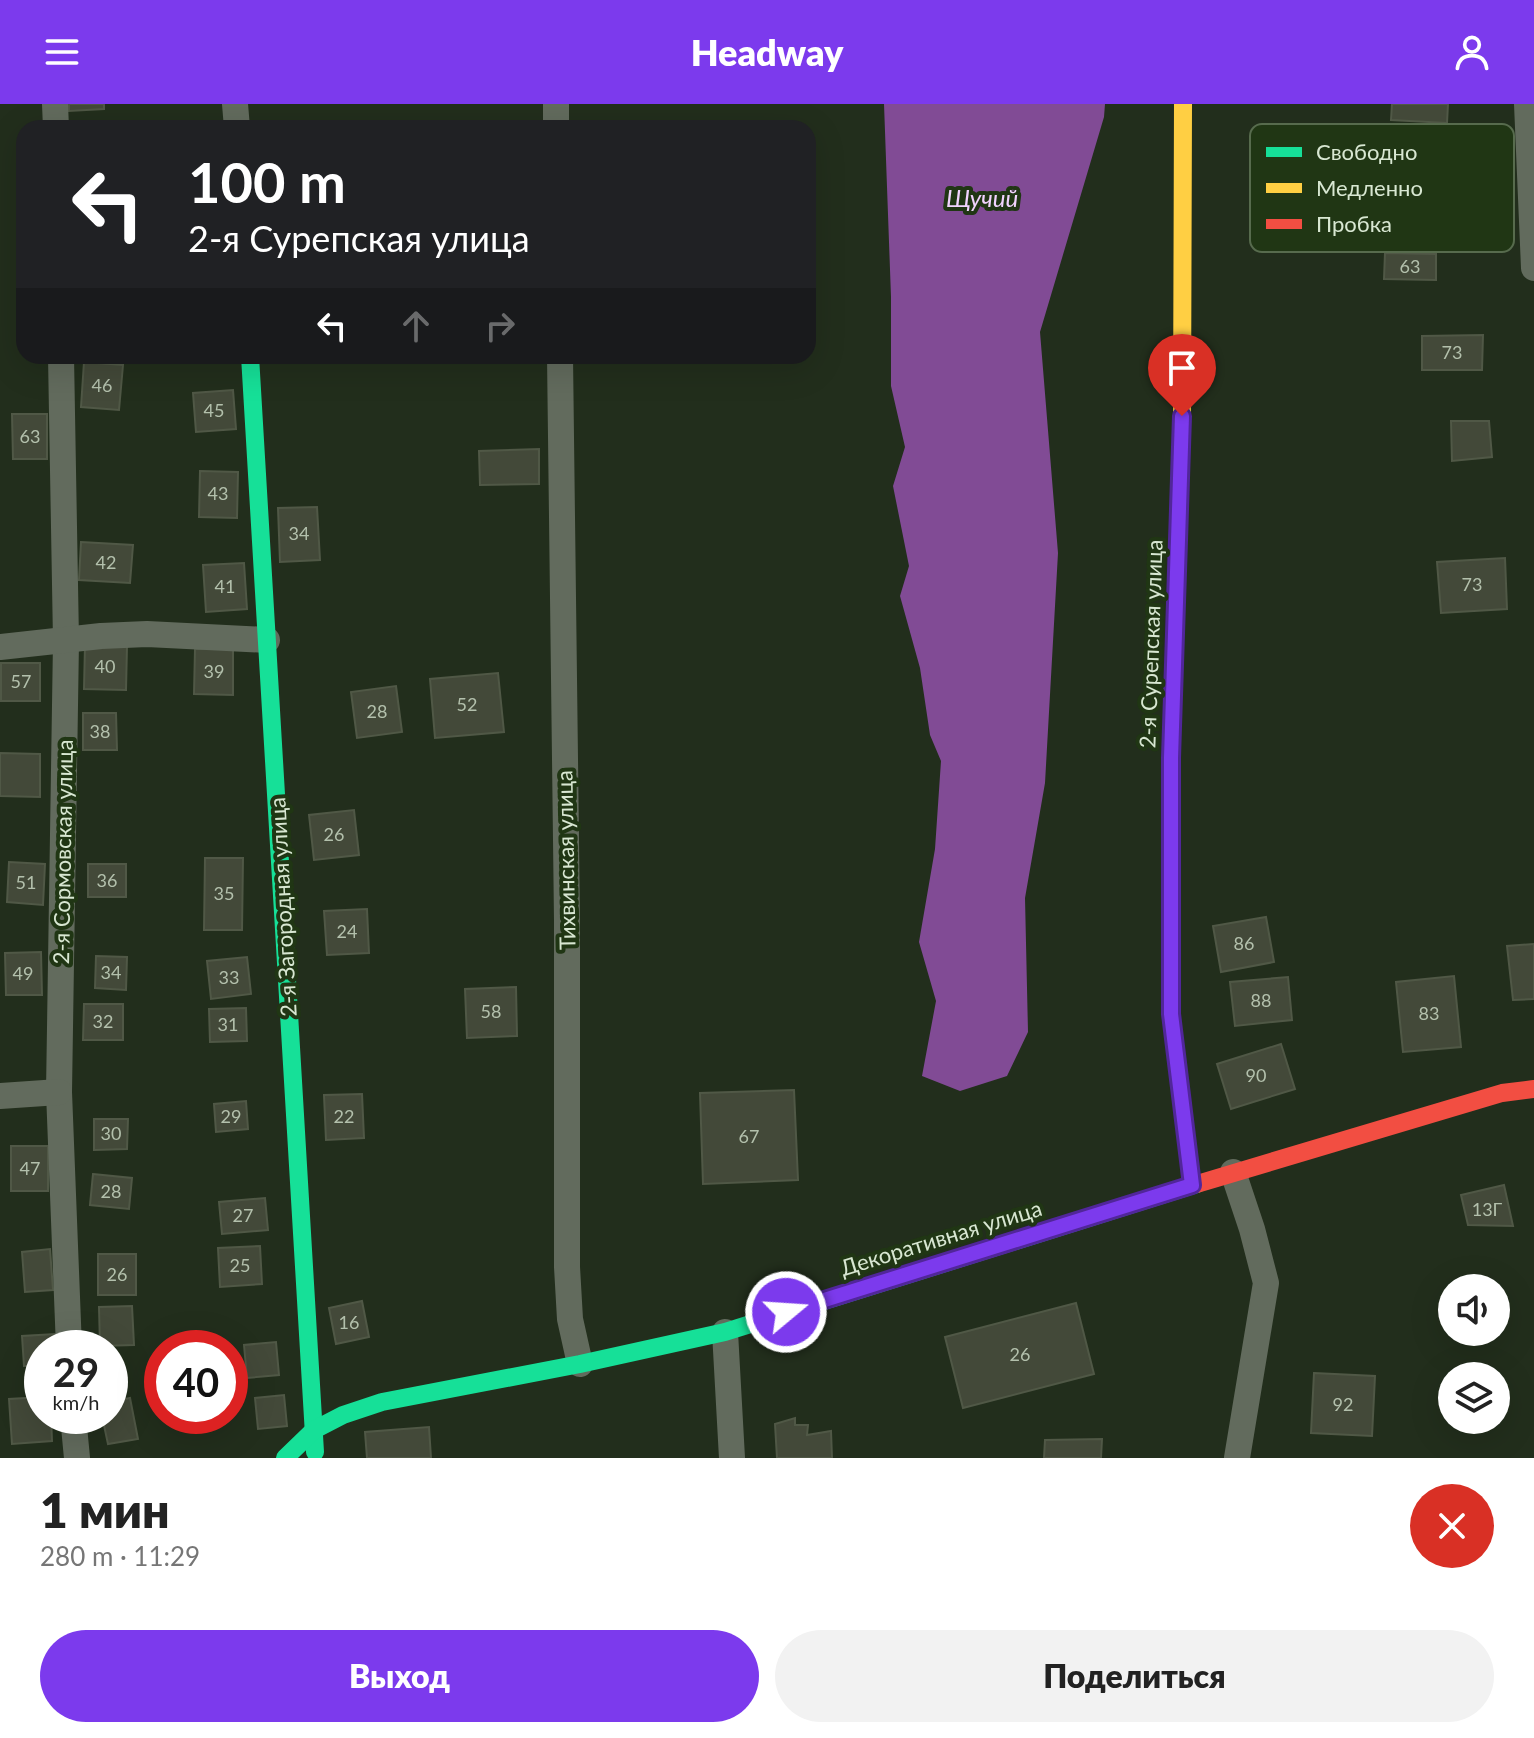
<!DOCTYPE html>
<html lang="ru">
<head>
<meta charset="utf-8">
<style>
  body { margin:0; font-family:Lato,sans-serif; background:#f2f2f2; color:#222; height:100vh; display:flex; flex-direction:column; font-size:30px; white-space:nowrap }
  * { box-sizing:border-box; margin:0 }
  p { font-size:26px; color:#767676 }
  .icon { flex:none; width:44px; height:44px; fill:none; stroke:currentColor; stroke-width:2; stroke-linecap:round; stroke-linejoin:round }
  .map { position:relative; height:1354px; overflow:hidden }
  .drawer { display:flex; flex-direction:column; background:#fff; flex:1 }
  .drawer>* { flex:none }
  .banner { position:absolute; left:16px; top:16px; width:800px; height:244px; border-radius:24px; box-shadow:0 8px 32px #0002; background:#202124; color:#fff; overflow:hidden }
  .tools { position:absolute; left:1438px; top:1170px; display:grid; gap:16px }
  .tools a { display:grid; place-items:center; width:72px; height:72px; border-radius:50%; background:#fff; box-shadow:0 8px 32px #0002; font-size:40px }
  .speed { position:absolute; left:24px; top:1226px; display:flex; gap:16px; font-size:40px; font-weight:700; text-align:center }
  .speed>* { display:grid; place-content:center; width:104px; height:104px; border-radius:50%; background:#fff; box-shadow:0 8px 32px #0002; line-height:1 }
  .speed small { font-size:20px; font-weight:400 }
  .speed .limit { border:12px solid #d22; background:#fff; color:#111 }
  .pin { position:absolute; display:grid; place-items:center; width:68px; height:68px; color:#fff; margin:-82px -34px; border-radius:50% 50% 50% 0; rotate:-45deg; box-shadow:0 0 8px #0007 }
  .pin .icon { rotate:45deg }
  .me { position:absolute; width:88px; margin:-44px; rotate:72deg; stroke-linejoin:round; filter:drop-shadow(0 0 6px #0008) }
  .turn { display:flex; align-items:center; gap:28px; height:168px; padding:0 40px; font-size:36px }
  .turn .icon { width:104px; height:104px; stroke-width:2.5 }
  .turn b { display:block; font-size:56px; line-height:68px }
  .lanes { display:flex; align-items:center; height:76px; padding:0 40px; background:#0003; justify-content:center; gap:40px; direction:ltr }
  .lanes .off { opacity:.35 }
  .round { display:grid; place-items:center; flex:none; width:84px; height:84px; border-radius:42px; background:#f2f2f2 }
  .overview { display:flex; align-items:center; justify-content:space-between; height:136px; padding:0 40px }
  h1 { font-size:48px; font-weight:800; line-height:60px }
  .cta { display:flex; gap:16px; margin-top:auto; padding:16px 40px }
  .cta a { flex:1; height:92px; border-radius:48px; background:#7c3aed; color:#fff; font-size:32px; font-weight:800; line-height:92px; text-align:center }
  .cta a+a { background:#f2f2f2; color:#222 }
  header { display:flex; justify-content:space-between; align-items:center; height:104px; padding:0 40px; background:#7c3aed; color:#fff; font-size:36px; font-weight:800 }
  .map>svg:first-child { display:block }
  .water { fill:#814b95 }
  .building { fill:#434939; stroke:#505846; stroke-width:2 }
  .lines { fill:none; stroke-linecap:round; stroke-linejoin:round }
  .street { stroke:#626b5d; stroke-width:26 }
  .fast { stroke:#16e098; stroke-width:18 }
  .slow { stroke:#ffcf43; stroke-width:18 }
  .jam { stroke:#f24e42; stroke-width:18 }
  .route-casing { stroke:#51269a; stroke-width:20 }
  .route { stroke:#7c3aed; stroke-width:14 }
  .labels { text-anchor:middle; stroke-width:8; stroke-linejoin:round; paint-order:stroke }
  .number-label { font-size:18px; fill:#b3c0ac }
  .street-label { font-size:22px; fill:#d8e7d2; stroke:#203614 }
  .water-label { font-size:24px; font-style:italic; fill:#f2d3ff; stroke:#203614 }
  .key { fill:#203614; stroke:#576b4d; stroke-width:2 }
  .key-label { font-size:22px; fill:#d8e7d2 }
</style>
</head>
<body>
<header><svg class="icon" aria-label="menu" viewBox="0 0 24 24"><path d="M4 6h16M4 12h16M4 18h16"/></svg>Headway<svg class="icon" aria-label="person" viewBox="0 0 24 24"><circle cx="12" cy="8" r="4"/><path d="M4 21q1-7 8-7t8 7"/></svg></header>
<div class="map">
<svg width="1534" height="1354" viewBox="0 0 1534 1354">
  <rect width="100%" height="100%" fill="#222e1c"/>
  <polygon class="water" points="884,0 1105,0 1104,13 1040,228 1058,449 1045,679 1025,794 1028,928 1007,972 960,987 922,972 936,897 919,838 935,745 941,657 930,631 920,564 900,492 909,462 893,382 905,343 891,282 891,193"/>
  <g class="building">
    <polygon points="69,0 104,0 104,5 69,7"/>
    <polygon points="1392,0 1448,0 1447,19 1391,16"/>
    <polygon points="1385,149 1436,150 1436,176 1384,175"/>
    <polygon points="1483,231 1482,266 1422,266 1422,232"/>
    <polygon points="84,258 123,261 119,306 81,303"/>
    <polygon points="233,286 236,325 196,328 193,289"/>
    <polygon points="12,310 47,310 47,355 13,355"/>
    <polygon points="1451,317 1489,317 1492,353 1452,357"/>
    <polygon points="539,345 539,380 480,381 479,347"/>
    <polygon points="200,367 238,368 237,414 199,413"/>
    <polygon points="317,403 320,456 280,458 278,404"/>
    <polygon points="81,438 133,441 130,479 79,476"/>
    <polygon points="1505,454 1507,505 1441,509 1437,458"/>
    <polygon points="244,459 247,505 206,508 203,461"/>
    <polygon points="85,541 127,542 126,586 84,585"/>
    <polygon points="195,545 233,545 233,591 194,590"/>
    <rect x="1" y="559" width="39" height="38"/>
    <polygon points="498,569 504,628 435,634 430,575"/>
    <polygon points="396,582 402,628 357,634 351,588"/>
    <polygon points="83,609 116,609 117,646 83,646"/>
    <polygon points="0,649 40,650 40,693 0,692"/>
    <polygon points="354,706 359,751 314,756 309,711"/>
    <polygon points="205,754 243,754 242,826 204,826"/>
    <polygon points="9,758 45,760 43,801 7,798"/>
    <rect x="88" y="760" width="38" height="33"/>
    <polygon points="367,805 369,849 327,851 324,807"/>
    <polygon points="1266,813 1274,858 1221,868 1213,822"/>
    <polygon points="1534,840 1534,895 1513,896 1507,842"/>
    <polygon points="41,848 42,891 6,891 5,849"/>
    <polygon points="96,852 127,853 126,886 95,884"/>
    <polygon points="247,853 251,890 211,895 207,857"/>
    <polygon points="1454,872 1461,943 1403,948 1396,878"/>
    <polygon points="1288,873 1292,916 1235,922 1230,878"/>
    <polygon points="516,883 517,932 467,934 465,885"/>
    <polygon points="84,900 123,900 123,936 83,936"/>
    <polygon points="246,904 247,937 210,938 209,905"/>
    <polygon points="1281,940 1295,985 1231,1005 1217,960"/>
    <polygon points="794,986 798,1076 703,1080 700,989"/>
    <polygon points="362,990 364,1034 326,1036 324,991"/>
    <polygon points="246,997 248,1025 216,1028 214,1000"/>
    <polygon points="94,1015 128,1015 127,1045 94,1046"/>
    <rect x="11" y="1042" width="37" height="45"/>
    <polygon points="93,1070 132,1074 129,1105 90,1101"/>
    <polygon points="1504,1081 1513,1122 1468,1121 1461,1091"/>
    <polygon points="265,1094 268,1126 222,1130 219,1098"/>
    <polygon points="260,1142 262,1180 220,1183 218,1144"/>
    <polygon points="50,1145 53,1186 25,1188 22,1148"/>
    <rect x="98" y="1150" width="38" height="41"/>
    <polygon points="362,1197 369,1233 336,1240 329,1204"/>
    <polygon points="1076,1199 1094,1270 963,1304 945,1233"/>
    <polygon points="132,1202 134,1241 100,1242 99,1203"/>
    <polygon points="55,1230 56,1244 42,1244 42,1261 24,1262 22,1232"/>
    <polygon points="276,1238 279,1271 247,1274 244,1241"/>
    <polygon points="1314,1269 1375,1272 1372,1332 1311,1329"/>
    <polygon points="284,1291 287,1322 258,1325 255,1294"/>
    <polygon points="42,1293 42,1312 51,1312 52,1337 12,1340 9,1295"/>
    <polygon points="130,1294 138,1335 108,1340 102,1312 110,1312 110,1298"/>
    <polygon points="795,1314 795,1321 808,1321 807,1331 831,1327 832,1354 777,1354 775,1320"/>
    <polygon points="429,1323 431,1354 367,1354 365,1328"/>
    <polygon points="1102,1335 1101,1354 1044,1354 1045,1336"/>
  </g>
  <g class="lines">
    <g class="street">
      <polyline points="55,0 56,24"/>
      <polyline points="235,0 237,24"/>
      <polyline points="556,0 556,24"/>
      <polyline points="1527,0 1534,164"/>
      <polyline points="61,252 66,537 59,988 69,1244"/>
      <polyline points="560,252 567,816 567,1163 570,1215 580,1260"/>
      <polyline points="0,543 101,532 147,530 267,536"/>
      <polyline points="0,992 59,988"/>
      <polyline points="1233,1068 1252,1125 1266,1179 1237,1354"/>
      <polyline points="725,1228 732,1354"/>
      <polyline points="73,1312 77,1354"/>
    </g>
    <g class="fast">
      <polyline points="250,252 315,1348"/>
      <polyline points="1177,466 1171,654 1171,910 1192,1081"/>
      <polyline points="285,1354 314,1326 343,1311 382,1298 580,1260 725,1228 1197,1080"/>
    </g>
    <polyline class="slow" points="1177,466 1182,312 1183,0"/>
    <polyline class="jam" points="1197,1080 1502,989 1534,985"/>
  </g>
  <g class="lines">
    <g class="route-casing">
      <polyline id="route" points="786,1208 1192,1081 1171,910 1171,654 1182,312"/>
    </g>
    <use href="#route" class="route"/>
  </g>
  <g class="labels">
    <g class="number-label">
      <text x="1410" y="169">63</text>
      <text x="1452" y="255">73</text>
      <text x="102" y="288">46</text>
      <text x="214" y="313">45</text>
      <text x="30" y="339">63</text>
      <text x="218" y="396">43</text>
      <text x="299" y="436">34</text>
      <text x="106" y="465">42</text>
      <text x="1472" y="487">73</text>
      <text x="225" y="489">41</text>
      <text x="105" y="569">40</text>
      <text x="214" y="574">39</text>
      <text x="21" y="584">57</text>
      <text x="467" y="607">52</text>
      <text x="377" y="614">28</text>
      <text x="100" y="634">38</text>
      <text x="334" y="737">26</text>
      <text x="107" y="783">36</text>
      <text x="26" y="785">51</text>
      <text x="224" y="796">35</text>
      <text x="347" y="834">24</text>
      <text x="1244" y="846">86</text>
      <text x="111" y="875">34</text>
      <text x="23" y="876">49</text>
      <text x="229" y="880">33</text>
      <text x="1261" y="903">88</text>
      <text x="491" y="914">58</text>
      <text x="1429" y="916">83</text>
      <text x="103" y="924">32</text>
      <text x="228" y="927">31</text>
      <text x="1256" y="978">90</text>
      <text x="231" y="1019">29</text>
      <text x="344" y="1019">22</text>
      <text x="111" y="1036">30</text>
      <text x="749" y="1039">67</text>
      <text x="30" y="1071">47</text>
      <text x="111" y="1094">28</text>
      <text x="1487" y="1112">13Г</text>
      <text x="243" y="1118">27</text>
      <text x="240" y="1168">25</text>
      <text x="117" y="1177">26</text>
      <text x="349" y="1225">16</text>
      <text x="1020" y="1257">26</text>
      <text x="1343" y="1307">92</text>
    </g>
    <g class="street-label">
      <text transform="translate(1151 540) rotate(-88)" y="8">2-я Сурепская улица</text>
      <text transform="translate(63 748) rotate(-89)" y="8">2-я Сормовская улица</text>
      <text transform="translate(566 756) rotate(-91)" y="8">Тихвинская улица</text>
      <text transform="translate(283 803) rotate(-93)" y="8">2-я Загородная улица</text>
      <text transform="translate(941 1134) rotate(-17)" y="8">Декоративная улица</text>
    </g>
    <g class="water-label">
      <text x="982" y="103">Щучий</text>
    </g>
  </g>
  <rect x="1250" y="20" width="264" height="128" rx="12" class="key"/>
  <rect x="1266" y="43" width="36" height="10" fill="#16e098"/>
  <rect x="1266" y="79" width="36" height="10" fill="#ffcf43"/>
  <rect x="1266" y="115" width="36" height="10" fill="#f24e42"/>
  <g class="key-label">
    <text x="1316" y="56">Свободно</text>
    <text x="1316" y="92">Медленно</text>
    <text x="1316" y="128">Пробка</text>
  </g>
</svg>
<div class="tools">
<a><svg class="icon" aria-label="sound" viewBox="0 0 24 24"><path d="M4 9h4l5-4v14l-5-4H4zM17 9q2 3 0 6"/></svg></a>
<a><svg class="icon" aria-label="layers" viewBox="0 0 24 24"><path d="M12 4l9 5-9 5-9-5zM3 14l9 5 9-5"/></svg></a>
</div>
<div class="speed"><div>29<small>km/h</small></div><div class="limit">40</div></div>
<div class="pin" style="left:1182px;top:312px;background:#d93025"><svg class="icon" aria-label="arrive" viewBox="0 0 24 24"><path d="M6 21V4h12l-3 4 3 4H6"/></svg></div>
<svg class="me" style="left:786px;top:1208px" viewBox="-20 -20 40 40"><circle r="17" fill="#7c3aed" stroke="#fff" stroke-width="3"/><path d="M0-11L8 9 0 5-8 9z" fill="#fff"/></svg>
<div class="banner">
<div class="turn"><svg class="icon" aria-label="left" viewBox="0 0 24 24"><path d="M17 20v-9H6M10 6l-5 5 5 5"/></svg><div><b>100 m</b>2-я Сурепская улица</div></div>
<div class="lanes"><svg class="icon" aria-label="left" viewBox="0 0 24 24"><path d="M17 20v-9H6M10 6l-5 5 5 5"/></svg><svg class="icon off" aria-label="ahead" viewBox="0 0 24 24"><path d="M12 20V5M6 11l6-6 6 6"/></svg><svg class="icon off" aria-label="right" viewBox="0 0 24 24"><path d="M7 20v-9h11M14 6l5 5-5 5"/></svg></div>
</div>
</div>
<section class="drawer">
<div class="overview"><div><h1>1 мин</h1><p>280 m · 11:29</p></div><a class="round" style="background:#d93025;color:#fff"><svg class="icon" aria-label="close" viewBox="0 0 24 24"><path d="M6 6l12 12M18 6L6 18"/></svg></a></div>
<div class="cta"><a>Выход</a><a>Поделиться</a></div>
</section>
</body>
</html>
